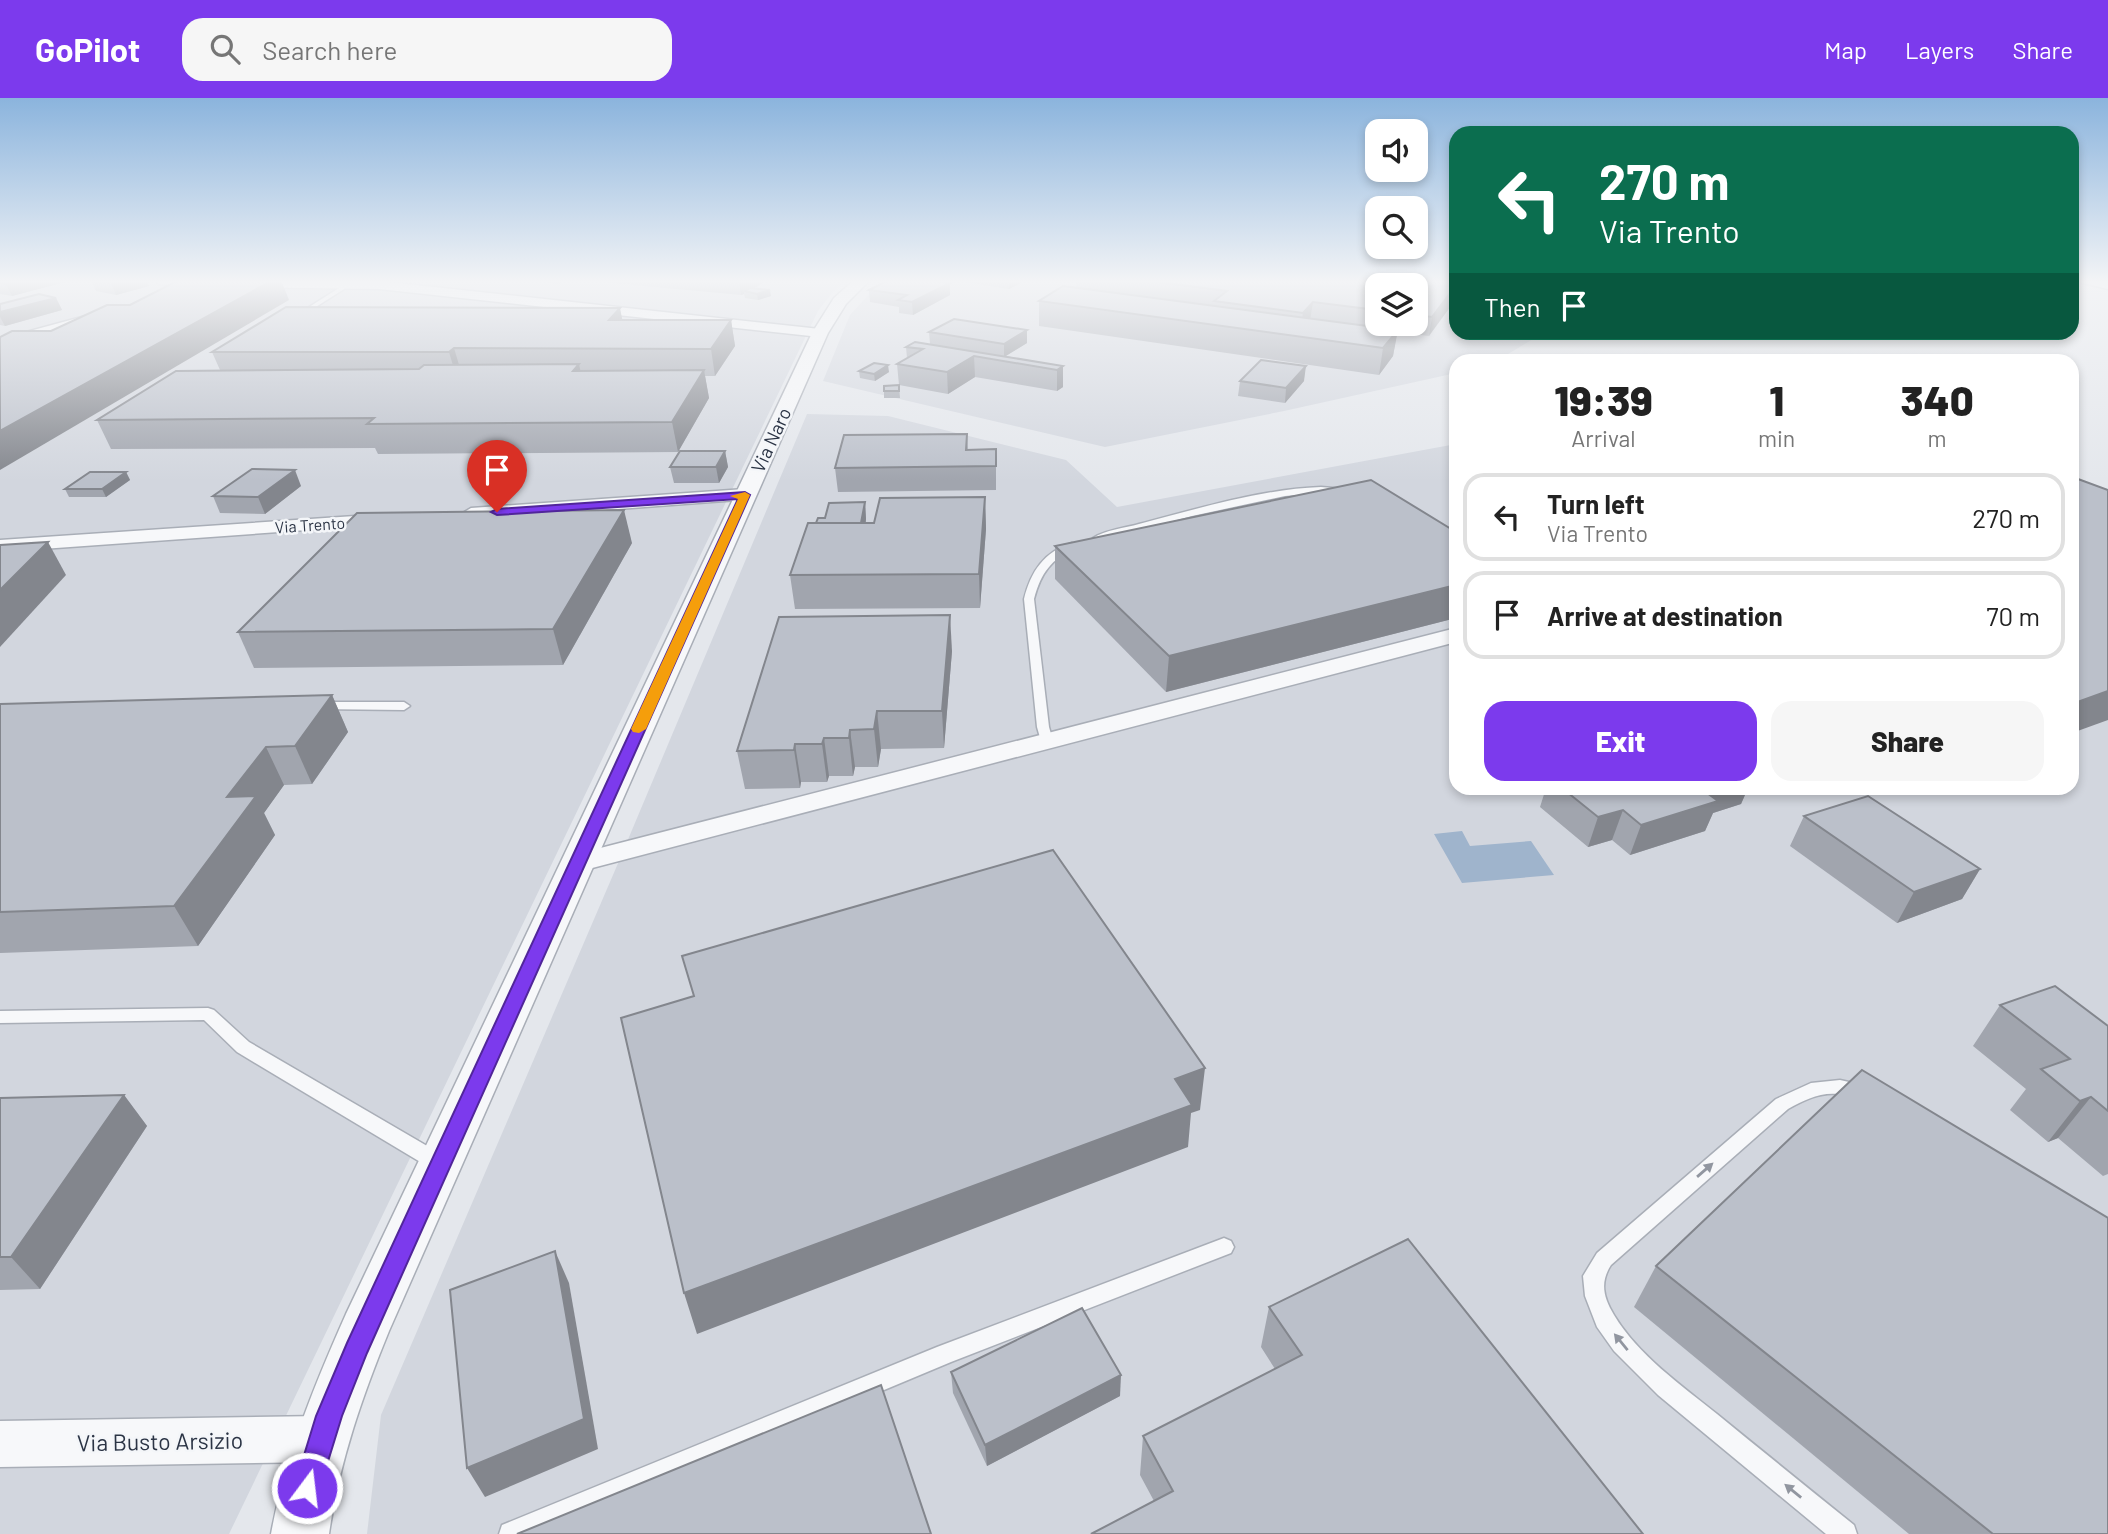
<!DOCTYPE html>
<html lang="en">
<head>
<meta charset="utf-8">
<style>
  body { margin:0; font-family:Barlow,sans-serif; background:#f6f6f6; color:#222; height:100vh; display:flex; flex-direction:column; font-size:26px; white-space:nowrap }
  * { box-sizing:border-box; margin:0 }
  p { font-size:23px; color:#767676 }
  .icon { flex:none; width:38px; height:38px; fill:none; stroke:currentColor; stroke-width:2; stroke-linecap:round; stroke-linejoin:round }
  .map { position:relative; flex:1; overflow:hidden }
  .side { position:absolute; left:1449px; top:256px; width:630px; height:441px; display:flex; flex-direction:column; background:#fff; border-radius:21px; box-shadow:0 4px 10px #0003 }
  .side>* { flex:none }
  .banner { position:absolute; left:1449px; top:28px; width:630px; height:214px; border-radius:21px; box-shadow:0 4px 10px #0003; background:#0b6e4f; color:#fff; overflow:hidden }
  .fabs { position:absolute; left:1365px; top:21px; display:grid; gap:14px }
  .fabs a { display:grid; place-items:center; width:63px; height:63px; border-radius:14px; background:#fff; box-shadow:0 4px 10px #0003; font-size:35px }
  .pin { position:absolute; display:grid; place-items:center; width:60px; height:60px; color:#fff; margin:-72px -30px; border-radius:50% 50% 50% 0; rotate:-45deg; box-shadow:0 0 7px #0007 }
  .pin .icon { rotate:45deg }
  .me { position:absolute; width:77px; margin:-38px; rotate:15deg; stroke-linejoin:round; filter:drop-shadow(0 0 5px #0008) }
  .turn { display:flex; align-items:center; gap:24px; height:147px; padding:0 35px; font-size:32px }
  .turn .icon { width:91px; height:91px; stroke-width:2.5 }
  .turn b { display:block; font-size:49px; line-height:60px }
  .then { display:flex; align-items:center; height:66px; padding:0 35px; background:#0003; gap:14px; font-size:26px }
  .eta { display:flex; justify-content:space-evenly; align-items:center; height:119px; text-align:center }
  .eta b { font-size:42px; font-weight:800; line-height:49px }
  .cta { display:flex; gap:14px; margin-top:auto; padding:14px 35px }
  .cta a { flex:1; height:80px; border-radius:21px; background:#7c3aed; color:#fff; font-size:28px; font-weight:800; line-height:80px; text-align:center }
  .cta a+a { background:#f6f6f6; color:#222 }
  ul { padding:0; list-style:none }
  li { display:flex; align-items:center; gap:21px; height:88px; margin:0 14px 10px; padding:0 21px; border:4px solid #e0e0e0; border-radius:21px }
  li div { flex:1 }
  li b { display:block; font-size:26px }
  li em { font-style:normal }
  header { display:flex; align-items:center; gap:42px; box-sizing:border-box; height:98px; padding:0 35px; background:#7c3aed; color:#fff }
  header strong { font-size:33px }
  nav { display:flex; gap:38px; margin-inline-start:auto; font-size:24px }
  .search { width:490px; height:63px; background:#f6f6f6; display:flex; align-items:center; gap:18px; box-sizing:border-box; padding:0 24px; border-radius:21px; color:#767676; font-size:26px }
  .map>svg:first-child { display:block }
  .built { fill:#d2d6de }
  .water { fill:#9fb4cc }
  .lines { fill:none; stroke-linecap:round; stroke-linejoin:round }
  .service-casing { stroke:#a9aeb7; stroke-width:3 }
  .minor-casing { stroke:#a9aeb7; stroke-width:3 }
  .tertiary-casing { stroke:#a9aeb7; stroke-width:3 }
  .service { fill:#f7f8fa; fill-rule:evenodd }
  .minor { fill:#f7f8fa; fill-rule:evenodd }
  .tertiary { fill:#f7f8fa; fill-rule:evenodd }
  .wall { fill:#a1a5ae; fill-rule:evenodd }
  .shaded-wall { fill:#83868d }
  .building { fill:#bbc0ca; stroke:#83868d; stroke-width:2 }
  .oneway { fill:#9196a0 }
  .route { fill:#7c3aed; stroke:#51269a; stroke-width:2 }
  .slow { fill:#f59e0b }
  .labels { text-anchor:middle; stroke-width:5; stroke-linejoin:round; paint-order:stroke }
  .far-street-label { font-size:16px; fill:#2b3445; stroke:#f4f6f9 }
  .street-label { font-size:19px; fill:#2b3445; stroke:#f4f6f9 }
  .near-street-label { font-size:23px; fill:#2b3445; stroke:#f4f6f9 }
</style>
</head>
<body>
<header>
<strong>GoPilot</strong>
<div class="search"><svg class="icon" aria-label="search" viewBox="0 0 24 24"><circle cx="10" cy="10" r="6"/><path d="M15 15l6 6"/></svg>Search here</div>
<nav><a>Map</a><a>Layers</a><a>Share</a></nav>
</header>
<div class="map">
<svg width="2108" height="1436" viewBox="0 0 2108 1436">
  <rect width="100%" height="100%" fill="#e4e7ec"/>
  <g class="built">
    <polygon points="0,182 847,182 832,195 818,213 229,1436 0,1436"/>
    <polygon points="882,182 1352,182 1377,187 1377,226 1416,226 1456,195 1456,234 1543,235 1498,262 1456,262 1456,275 1284,313 1105,349 823,283 850,217"/>
    <polygon points="807,316 888,318 1066,362 1117,409 1456,346 1456,690 2072,690 2072,391 2108,405 2108,1436 367,1436 381,1317 616,770"/>
  </g>
  <polygon class="water" points="1462,733 1470,748 1531,743 1554,777 1462,785 1434,736"/>
  <g class="lines">
    <g class="service-casing">
      <g id="service">
        <polygon points="350,183 352,186 300,219 295,218"/>
        <path d="M1321,389L1345,391L1350,394L1345,397L1321,395L1285,398L1192,418L1098,443L1093,440C1105,432 1125,430 1139,426C1197,411 1261,391 1321,389Z"/>
        <path d="M1072,445L1077,448L1076,450C1051,461 1041,475 1034,501L1049,629L1053,643L1047,647L1041,643L1037,629L1024,501C1031,473 1044,454 1072,445Z"/>
        <polygon points="318,604 404,604 410,608 404,612 314,611 312,608"/>
        <polygon points="208,910 214,912 249,944 446,1059 448,1065 446,1071 439,1073 432,1071 237,954 204,922 0,925 0,913"/>
        <path d="M1840,982L1867,988L1870,993L1867,998C1858,1001 1849,996 1838,996C1820,994 1804,1002 1788,1011L1611,1167C1600,1184 1603,1199 1614,1217C1638,1257 1681,1287 1717,1316C1762,1353 1808,1390 1854,1427L1857,1436H1826L1658,1297L1614,1253L1597,1229L1585,1198L1583,1178L1597,1155L1776,1001L1811,985Z"/>
        <polygon points="1224,1140 1231,1143 1234,1149 1231,1155 951,1264 540,1436 499,1436 502,1427 937,1249"/>
      </g>
    </g>
    <g class="minor-casing">
      <g id="minor">
        <polygon points="153,182 218,182 219,185 213,189 159,186"/>
        <polygon points="240,182 379,183 820,231 827,235 820,239 379,191 245,189 241,188"/>
        <polygon points="2081,182 2108,183 2108,191 2083,185"/>
        <polygon points="100,214 107,218 105,221 0,249 0,241"/>
        <polygon points="745,391 752,393 754,397 752,401 471,422 461,416 471,410"/>
        <polygon points="385,416 395,422 392,426 0,454 0,442"/>
        <polygon points="1456,530 1456,544 577,774 567,772 562,765 567,758 577,756"/>
        <polygon points="321,1318 337,1325 344,1341 337,1357 321,1364 0,1369 0,1323"/>
      </g>
    </g>
    <g class="tertiary-casing">
      <path id="tertiary" d="M854,182H870L846,206L828,235L389,1233C362,1299 339,1365 329,1436H271C285,1359 314,1288 346,1216L812,235L834,200Z"/>
    </g>
    <use href="#service" class="service"/>
    <use href="#minor" class="minor"/>
    <use href="#tertiary" class="tertiary"/>
  </g>
  <g class="wall">
    <polygon points="0,182 72,182 12,198 0,196"/>
    <polygon points="91,182 147,182 149,188 116,197 96,193"/>
    <polygon points="527,182 567,182 559,186"/>
    <polygon points="768,182 753,191 771,198 758,202 745,200 744,196 741,197 591,183"/>
    <polygon points="951,182 1022,182 1022,184 1009,191"/>
    <path d="M1058,182H1456L1429,238L1397,234L1393,258L1379,277L1039,228V203L1076,190V185ZM1377,187H1416V226H1377Z"/>
    <polygon points="950,185 950,197 913,217 899,215 899,209 870,204 869,192"/>
    <polygon points="56,200 62,212 5,228 0,227 0,206"/>
    <polygon points="622,222 731,222 735,248 715,278 705,278 709,300 678,354 378,356 375,350 111,351 97,322 220,272 212,254"/>
    <polygon points="1027,232 1027,245 1006,258 1063,268 1063,289 1057,293 975,279 948,296 899,287 897,266 907,260 906,249 930,246 929,234"/>
    <polygon points="859,273 889,274 875,283 860,280"/>
    <polygon points="1240,283 1304,283 1285,305 1238,298"/>
    <polygon points="899,287 900,300 884,300 884,293"/>
    <polygon points="967,336 968,352 996,351 996,392 838,394 835,370"/>
    <polygon points="725,353 728,369 719,385 674,385 670,369"/>
    <polygon points="126,374 130,382 106,399 69,399 65,391"/>
    <polygon points="301,388 265,416 220,415 213,398"/>
    <polygon points="985,399 986,431 980,510 795,511 790,477 816,425 825,420 865,404 866,421 866,425 874,425"/>
    <polygon points="1456,434 1456,520 1166,594 1055,481 1055,448"/>
    <polygon points="632,445 563,567 254,570 238,534"/>
    <polygon points="952,553 944,650 881,651 878,669 855,669 853,678 829,678 827,684 801,684 800,690 745,691 737,653"/>
    <polygon points="332,597 348,634 312,686 284,687 264,715 275,737 198,848 0,855 0,606"/>
    <polygon points="1546,690 1748,690 1741,706 1713,715 1705,733 1630,757 1612,742 1588,749 1540,709"/>
    <polygon points="1804,718 1980,771 1962,801 1897,825 1790,748"/>
    <polygon points="2000,907 2108,928 2108,1076 2103,1078 2058,1040 2048,1044 2010,1012 2026,991 1973,948"/>
    <polygon points="124,997 147,1028 40,1191 0,1192 0,1000"/>
    <polygon points="1656,1168 2108,1436 1909,1436 1634,1209"/>
    <polygon points="1269,1209 1643,1436 1154,1403 1140,1377 1143,1338 1275,1271 1261,1249"/>
    <polygon points="951,1274 1120,1298 987,1368 953,1295"/>
  </g>
  <g class="shaded-wall">
    <polygon points="19,182 72,182 12,198 6,186"/>
    <polygon points="118,182 147,182 149,188 116,197 111,184"/>
    <polygon points="273,182 281,182 289,202 0,372 0,333"/>
    <polygon points="739,182 768,182 747,194 744,193 744,196 741,197"/>
    <polygon points="1009,182 1022,182 1022,184 1009,191"/>
    <polygon points="950,185 950,197 913,217 912,204"/>
    <polygon points="1456,187 1456,201 1429,238 1432,219"/>
    <polygon points="770,192 771,198 758,202 757,196"/>
    <polygon points="56,200 62,212 5,228 0,219 0,214"/>
    <polygon points="1313,204 1310,223 1300,234 1303,215"/>
    <polygon points="620,210 625,235 609,222"/>
    <polygon points="731,222 735,248 715,278 711,251"/>
    <polygon points="1027,232 1027,245 1004,259 1004,246"/>
    <polygon points="1398,232 1393,258 1379,277 1383,250"/>
    <polygon points="454,250 462,277 457,281 449,254"/>
    <polygon points="974,258 975,279 948,296 947,274"/>
    <polygon points="579,266 585,294 573,273"/>
    <polygon points="888,267 889,274 875,283 874,276"/>
    <polygon points="1063,268 1063,289 1057,293 1057,272"/>
    <polygon points="1306,268 1304,283 1285,305 1286,290"/>
    <polygon points="704,272 709,300 678,354 672,324"/>
    <polygon points="725,353 728,369 719,385 716,369"/>
    <polygon points="295,372 301,388 265,416 258,399"/>
    <polygon points="126,374 130,382 106,399 102,391"/>
    <polygon points="985,399 986,431 980,510 979,476"/>
    <polygon points="865,404 866,421 862,447 860,430"/>
    <polygon points="624,412 632,445 563,567 553,531"/>
    <polygon points="48,444 66,477 0,549 0,492"/>
    <polygon points="1456,487 1456,520 1166,594 1169,558"/>
    <polygon points="950,517 952,553 944,650 942,613"/>
    <polygon points="2108,593 2108,622 2072,635 2072,606"/>
    <polygon points="332,597 348,634 312,686 295,648"/>
    <polygon points="877,613 881,651 878,669 874,631"/>
    <polygon points="850,632 855,669 853,678 849,640"/>
    <polygon points="824,640 829,678 827,684 822,646"/>
    <polygon points="795,646 801,684 800,690 794,652"/>
    <polygon points="266,649 284,687 264,715 275,737 198,848 174,808 227,699"/>
    <polygon points="1712,690 1748,690 1741,706 1713,715 1705,733 1630,757 1641,727 1703,692"/>
    <polygon points="1623,712 1612,742 1588,749 1598,719"/>
    <polygon points="1980,771 1962,801 1897,825 1914,794"/>
    <polygon points="1205,970 1200,1012 1191,1015 1188,1049 697,1236 684,1195 1175,981"/>
    <polygon points="124,997 147,1028 40,1191 11,1159"/>
    <polygon points="2091,999 2058,1040 2048,1044 2080,1003"/>
    <polygon points="555,1153 569,1185 598,1351 485,1399 467,1370"/>
    <polygon points="1121,1277 1120,1298 987,1368 985,1347"/>
  </g>
  <g class="building">
    <polygon points="0,182 19,182 6,186 0,184"/>
    <polygon points="99,182 118,182 111,184"/>
    <polygon points="179,182 273,182 0,333 0,239 12,233 51,233 107,207 130,207"/>
    <polygon points="889,182 931,182 950,185 912,204 898,202 907,197 869,192"/>
    <polygon points="1143,182 1456,182 1456,187 1432,219 1416,217 1416,187 1377,187 1377,212 1313,204 1303,215 1214,203 1227,193"/>
    <polygon points="1063,188 1398,232 1383,250 1039,203"/>
    <polygon points="750,190 770,192 757,196 744,193"/>
    <polygon points="39,196 56,200 0,214 0,206"/>
    <polygon points="286,209 620,210 609,222 731,222 711,251 454,250 449,254 212,254"/>
    <polygon points="954,221 1027,232 1004,246 929,234"/>
    <polygon points="915,244 1063,268 1057,272 974,258 947,274 897,266 923,251 906,249"/>
    <polygon points="1261,262 1306,268 1286,290 1240,283"/>
    <polygon points="874,265 888,267 874,276 859,273"/>
    <polygon points="579,266 573,273 704,272 672,324 367,326 374,320 97,322 176,273 419,271 424,267"/>
    <polygon points="899,287 899,293 884,293 884,288"/>
    <polygon points="967,336 966,352 996,351 996,368 835,370 844,337"/>
    <polygon points="680,353 725,353 716,369 670,369"/>
    <polygon points="252,371 295,372 258,399 213,398"/>
    <polygon points="90,374 126,374 102,391 65,391"/>
    <polygon points="2078,381 2108,392 2108,593 2072,606 2072,382"/>
    <polygon points="1371,382 1456,434 1456,487 1169,558 1055,448"/>
    <polygon points="985,399 979,476 790,477 808,425 874,425 880,400"/>
    <polygon points="865,404 861,425 816,425 818,420 825,420 829,405"/>
    <polygon points="624,412 553,531 238,534 357,415"/>
    <polygon points="48,444 0,492 0,447"/>
    <polygon points="950,517 942,613 877,613 874,631 850,632 849,640 824,640 822,646 795,646 794,652 737,653 779,519"/>
    <polygon points="332,597 295,648 266,649 227,699 256,698 174,808 0,814 0,606"/>
    <polygon points="1562,690 1712,690 1703,692 1718,703 1641,727 1623,712 1598,719"/>
    <polygon points="1868,698 1980,771 1914,794 1804,718"/>
    <polygon points="1053,752 1205,970 1175,981 1192,1007 684,1195 621,920 694,898 682,858"/>
    <polygon points="2055,888 2108,928 2108,1013 2091,999 2080,1003 2041,971 2070,961 2000,907"/>
    <polygon points="1862,972 2108,1120 2108,1436 1993,1436 1656,1168"/>
    <polygon points="124,997 11,1159 0,1159 0,1000"/>
    <polygon points="1408,1141 1643,1436 1091,1436 1173,1393 1143,1338 1302,1257 1269,1209"/>
    <polygon points="555,1153 584,1321 467,1370 450,1192"/>
    <polygon points="1082,1210 1121,1277 985,1347 951,1274"/>
    <polygon points="881,1287 931,1436 517,1436"/>
  </g>
  <defs><path id="oneway-solid" d="M-6-.8H1V-3.2L6.5 0L1 3.2V.8H-6Z" transform="scale(1.75)"/></defs>
  <g class="oneway">
    <use href="#oneway-solid" transform="translate(1705 1072) rotate(-41)"/>
    <use href="#oneway-solid" transform="translate(1621 1244) rotate(-129)"/>
    <use href="#oneway-solid" transform="translate(1793 1393) rotate(-141)"/>
  </g>
  <linearGradient id="sky" x2="0" y2="1"><stop stop-color="#8bb4dd"/><stop offset="0.48" stop-color="#f3f4f6"/><stop offset="1" stop-color="#f3f4f6" stop-opacity="0"/></linearGradient>
  <rect width="2108" height="383" fill="url(#sky)"/>
  <polygon class="route" points="745,394 750,397 367,1255 342,1318 317,1399 307,1403 298,1399 294,1390 316,1318 347,1245 738,401 497,417 491,414 497,411"/>
  <polygon class="slow" points="745,394 750,397 646,631 639,635 633,634 631,631 738,401 730,398"/>
  <g class="labels">
    <g class="far-street-label">
      <text transform="translate(310 427) rotate(-4)" y="6">Via Trento</text>
    </g>
    <g class="street-label">
      <text transform="translate(771 342) rotate(-65)" y="7">Via Naro</text>
    </g>
    <g class="near-street-label">
      <text transform="translate(160 1344) rotate(-1)" y="8">Via Busto Arsizio</text>
    </g>
  </g>
</svg>
<div class="fabs">
<a><svg class="icon" aria-label="sound" viewBox="0 0 24 24"><path d="M4 9h4l5-4v14l-5-4H4zM17 9q2 3 0 6"/></svg></a>
<a><svg class="icon" aria-label="search" viewBox="0 0 24 24"><circle cx="10" cy="10" r="6"/><path d="M15 15l6 6"/></svg></a>
<a><svg class="icon" aria-label="layers" viewBox="0 0 24 24"><path d="M12 4l9 5-9 5-9-5zM3 14l9 5 9-5"/></svg></a>
</div>
<div class="pin" style="left:497px;top:414px;background:#d93025"><svg class="icon" aria-label="arrive" viewBox="0 0 24 24"><path d="M6 21V4h12l-3 4 3 4H6"/></svg></div>
<svg class="me" style="left:307px;top:1390px" viewBox="-20 -20 40 40"><circle r="17" fill="#7c3aed" stroke="#fff" stroke-width="3"/><path d="M0-11L8 9 0 5-8 9z" fill="#fff"/></svg>
<div class="banner">
<div class="turn"><svg class="icon" aria-label="left" viewBox="0 0 24 24"><path d="M17 20v-9H6M10 6l-5 5 5 5"/></svg><div><b>270 m</b>Via Trento</div></div>
<div class="then">Then<svg class="icon" aria-label="arrive" viewBox="0 0 24 24"><path d="M6 21V4h12l-3 4 3 4H6"/></svg></div>
</div>
<section class="side">
<div class="eta">
<div><b>19:39</b><p>Arrival</p></div>
<div><b>1</b><p>min</p></div>
<div><b>340</b><p>m</p></div>
</div>
<ul>
<li><svg class="icon" aria-label="left" viewBox="0 0 24 24"><path d="M17 20v-9H6M10 6l-5 5 5 5"/></svg><div><b>Turn left</b><p>Via Trento</p></div><em>270 m</em></li>
<li><svg class="icon" aria-label="arrive" viewBox="0 0 24 24"><path d="M6 21V4h12l-3 4 3 4H6"/></svg><div><b>Arrive at destination</b></div><em>70 m</em></li>
</ul>
<div class="cta"><a>Exit</a><a>Share</a></div>
</section>
</div>
</body>
</html>
